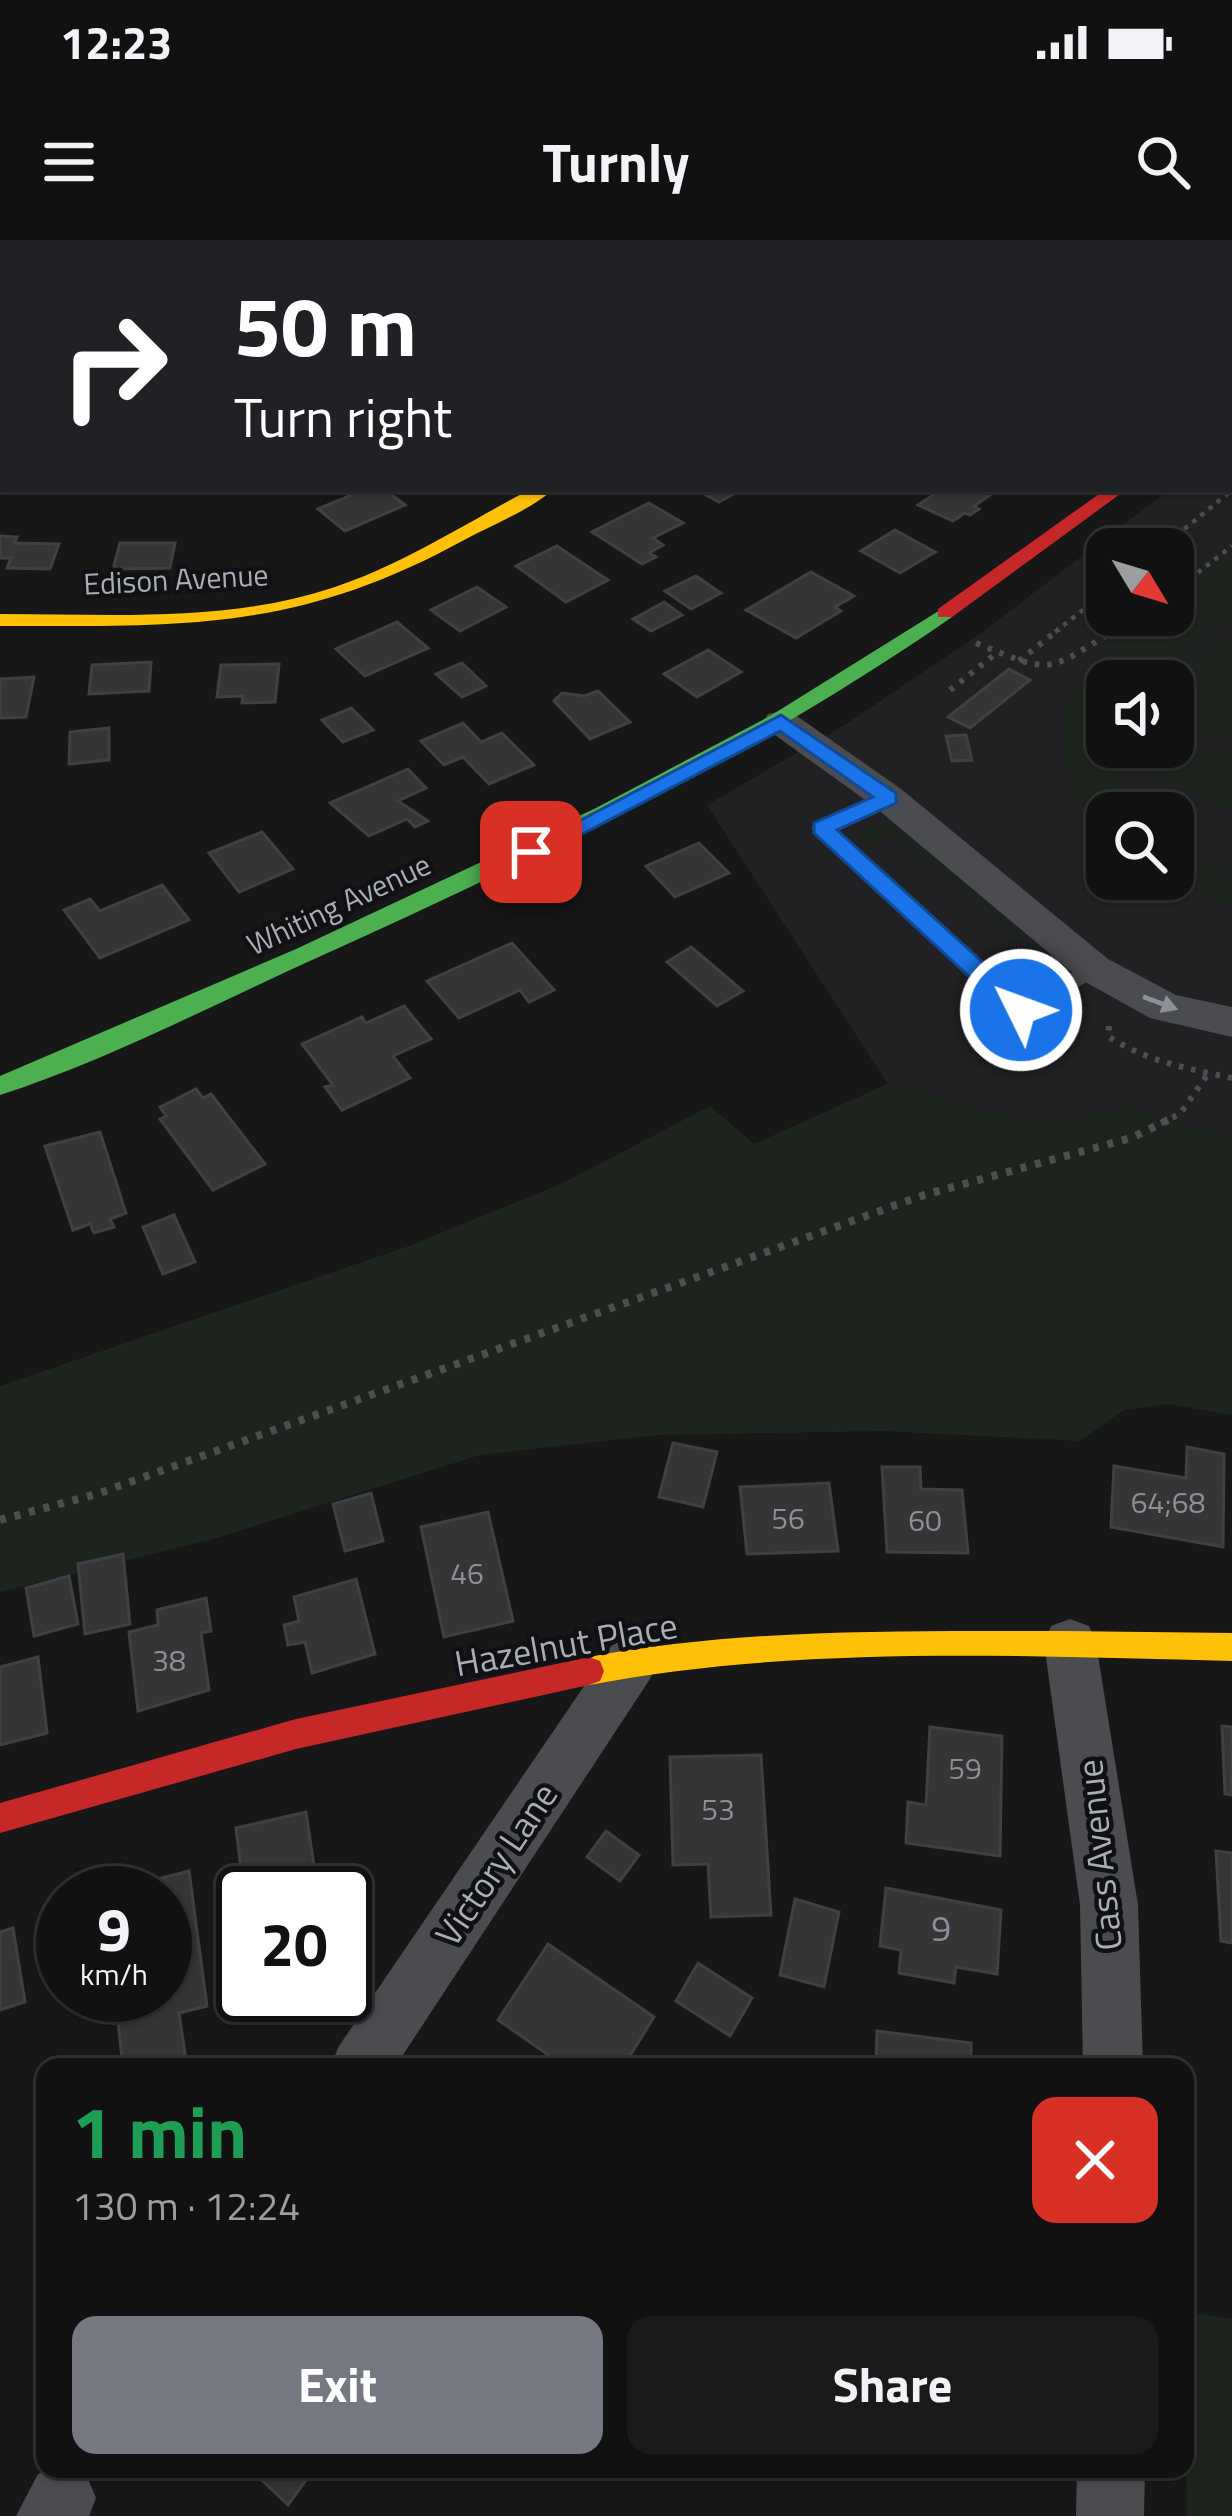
<!DOCTYPE html>
<html lang="en">
<head>
<meta charset="utf-8">
<style>
  body { margin:0; font-family:"Titillium Web",sans-serif; background:#1a1a1a; color:#f1f3f6; height:100vh; display:flex; flex-direction:column; font-size:45px; white-space:nowrap }
  * { box-sizing:border-box; margin:0 }
  p { font-size:39px; color:#9c9d9f }
  .icon { flex:none; width:66px; height:66px; fill:none; stroke:currentColor; stroke-width:2; stroke-linecap:round; stroke-linejoin:round }
  .map { position:relative; flex:1; overflow:hidden }
  .details { position:absolute; left:36px; top:1818px; width:1158px; height:420px; display:flex; flex-direction:column; background:#111; border-radius:24px; box-shadow:0 3px 9px #0004,0 0 0 3px #303131 }
  .details>* { flex:none }
  .hud { position:absolute; left:0px; top:0px; width:1233px; height:252px; box-shadow:0 3px 9px #0004,0 0 0 3px #303131; background:#202124; color:#fff; overflow:hidden }
  .needle { width:78px; rotate:128deg }
  .controls { position:absolute; left:1086px; top:288px; display:grid; gap:24px }
  .controls a { display:grid; place-items:center; width:108px; height:108px; border-radius:24px; background:#111; box-shadow:0 3px 9px #0004,0 0 0 3px #303131; font-size:60px }
  .speed { position:absolute; left:36px; top:1626px; display:flex; gap:24px; font-size:60px; font-weight:700; text-align:center }
  .speed>* { display:grid; place-content:center; width:156px; height:156px; border-radius:50%; background:#111; box-shadow:0 3px 9px #0004,0 0 0 3px #303131; line-height:1 }
  .speed small { font-size:30px; font-weight:400 }
  .speed .limit { border:6px solid #111; border-radius:18px; background:#fff; color:#111 }
  .pin { position:absolute; display:grid; place-items:center; width:102px; height:102px; color:#fff; margin:-51px; border-radius:24px; box-shadow:0 6px 18px #0006 }
  .me { position:absolute; width:132px; margin:-66px; rotate:312deg; stroke-linejoin:round; filter:drop-shadow(0 0 9px #0008) }
  .turn { display:flex; align-items:center; gap:42px; height:252px; padding:0 36px; font-size:54px }
  .turn .icon { width:156px; height:156px; stroke-width:2.5 }
  .turn b { display:block; font-size:84px; line-height:102px }
  .round { display:grid; place-items:center; flex:none; width:126px; height:126px; border-radius:24px; background:#1a1a1a }
  .head { display:flex; align-items:center; justify-content:space-between; height:204px; padding:0 36px }
  h1 { font-size:72px; font-weight:700; line-height:90px; color:#1e9e55 }
  .action { display:flex; gap:24px; margin-top:auto; padding:24px 36px }
  .action a { flex:1; height:138px; border-radius:24px; background:#757880; color:#fff; font-size:48px; font-weight:700; line-height:138px; text-align:center }
  .action a+a { background:#1a1a1a; color:#f1f3f6 }
  .status { display:flex; justify-content:space-between; align-items:center; height:84px; padding:0 60px; background:#111; direction:ltr }
  .status svg { height:33px; fill:currentColor }
  header { display:flex; justify-content:space-between; align-items:center; height:156px; padding:0 36px; background:#111; font-size:54px; font-weight:700 }
  .map>svg:first-child { display:block }
  .built { fill:#212123; fill-rule:evenodd }
  .green { fill:#1d241e }
  .building { fill:#353536; stroke:#3f4043; stroke-width:3 }
  .lines { fill:none; stroke-linecap:round; stroke-linejoin:round }
  .path-far2 { stroke:#4d4e52; stroke-width:4.5; stroke-dasharray:4.5 6; stroke-linecap:butt }
  .path-far1 { stroke:#4d4e52; stroke-width:6; stroke-dasharray:4.5 8; stroke-linecap:butt }
  .path { stroke:#4d4e52; stroke-width:8; stroke-dasharray:6 9; stroke-linecap:butt }
  .lane { fill:#4b4c50; fill-rule:evenodd }
  .street { fill:#4b4c50; fill-rule:evenodd }
  .fast { fill:#4caf50; fill-rule:evenodd }
  .slow { fill:#ffc107; fill-rule:evenodd }
  .jam { fill:#c62828; fill-rule:evenodd }
  .oneway { fill:#8c9099 }
  .route { fill:#1a73e8; stroke:#114b97; stroke-width:3 }
  .labels { text-anchor:middle; stroke-width:9; stroke-linejoin:round; paint-order:stroke }
  .far-street-label { font-size:30px; fill:#a8adb8; stroke:#111113 }
  .number-label { font-size:30px; fill:#8b8f98 }
  .street-label { font-size:36px; fill:#a8adb8; stroke:#111113 }
  .near-number-label { font-size:36px; fill:#8b8f98 }
</style>
</head>
<body>
<div class="status"><b>12:23</b><svg viewBox="0 0 49 12"><path d="M0 12V9h3v3zM5 12V6h3v6zM10 12V3h3v9zM15 12V0h3v12zM26 1h20v11H26zM47 4h2v5h-2z"/></svg></div>
<header><svg class="icon" aria-label="menu" viewBox="0 0 24 24"><path d="M4 6h16M4 12h16M4 18h16"/></svg>Turnly<svg class="icon" aria-label="search" viewBox="0 0 24 24"><circle cx="10" cy="10" r="6"/><path d="M15 15l6 6"/></svg></header>
<div class="map">
<svg width="1232" height="2276" viewBox="0 0 1232 2276">
  <rect width="100%" height="100%" fill="#171717"/>
  <path class="built" d="M1232,202V1153L770,1151L732,1195L658,1143L906,872L707,565L843,486L977,396L1170,249H1230ZM1107,309H1173V375H1107ZM1107,441H1173V507H1107ZM1107,573H1173V639H1107Z"/>
  <g class="green">
    <path d="M1232,310V375L1152,441H1107V507H1173V490L1232,519V574L1119,517L1124,539L1146,573H1107V593C1043,527 1045,459 1117,402C1137,386 1147,375 1173,375V357Z"/>
    <polygon points="1232,390 1232,505 1173,475 1178,470 1173,467 1171,441"/>
    <polygon points="877,583 902,592 1051,720 1052,729 1026,746 1014,738 1037,725 1035,717 901,599 890,597 871,605 857,599 857,594"/>
    <polygon points="1173,599 1232,634 1232,668 1168,639 1173,639"/>
    <polygon points="887,844 1045,885 1124,867 1232,897 1232,1175 1168,1164 1124,1170 1080,1201 883,1191 658,1195 480,1215 213,1299 0,1352 0,1146 409,1006 563,943 710,866 754,904"/>
    <polygon points="1185,2071 1232,2079 1232,2276 1187,2276"/>
  </g>
  <g class="building">
    <polygon points="366,249 384,249 405,265 345,291 318,269"/>
    <polygon points="695,249 743,249 719,262"/>
    <polygon points="942,249 999,249 974,266 979,269 970,275 965,273 953,281 918,265"/>
    <polygon points="649,263 683,283 653,298 663,305 649,313 656,317 642,324 592,292"/>
    <polygon points="895,290 935,312 900,333 861,311"/>
    <polygon points="0,296 17,297 14,303 59,304 50,329 7,328 11,318 0,318"/>
    <polygon points="120,303 175,303 170,328 113,329"/>
    <polygon points="557,306 608,340 566,362 516,326"/>
    <polygon points="811,332 854,356 835,367 841,371 796,398 746,370"/>
    <polygon points="696,336 721,353 691,369 665,351"/>
    <polygon points="477,347 506,367 460,391 431,370"/>
    <polygon points="664,362 682,375 651,391 633,379"/>
    <polygon points="397,382 428,408 365,436 336,409"/>
    <polygon points="708,410 741,432 697,457 664,434"/>
    <polygon points="151,422 149,451 89,454 92,425"/>
    <polygon points="462,423 486,446 462,457 436,434"/>
    <polygon points="279,424 275,462 242,463 243,456 217,457 221,425"/>
    <polygon points="1009,429 1030,440 970,488 948,477"/>
    <polygon points="34,437 26,477 0,478 0,439"/>
    <polygon points="598,451 630,482 590,499 554,461 562,453 584,456"/>
    <polygon points="351,468 373,490 343,502 322,480"/>
    <polygon points="463,483 481,502 502,493 534,525 489,544 463,517 444,525 421,501"/>
    <polygon points="109,488 109,520 69,524 70,492"/>
    <polygon points="966,495 972,520 952,521 946,496"/>
    <polygon points="408,529 426,548 398,561 428,581 415,587 407,579 369,596 330,563"/>
    <polygon points="262,592 293,629 239,652 209,613"/>
    <polygon points="699,603 729,633 675,657 646,626"/>
    <polygon points="162,645 189,680 100,718 64,670 90,659 100,671"/>
    <polygon points="512,703 554,750 529,762 520,750 459,778 427,741"/>
    <polygon points="691,707 743,751 717,766 667,722"/>
    <polygon points="404,766 431,799 393,816 410,838 342,870 325,847 333,845 302,804 362,777 366,783"/>
    <polygon points="196,849 203,858 211,854 265,924 213,950 160,879 166,876 160,867"/>
    <polygon points="100,892 126,973 110,979 114,987 94,993 90,984 73,990 45,906"/>
    <polygon points="174,975 195,1022 163,1034 143,987"/>
    <polygon points="673,1203 717,1212 703,1267 659,1257"/>
    <polygon points="1187,1207 1224,1214 1223,1307 1111,1287 1114,1226 1186,1238"/>
    <polygon points="882,1227 920,1227 921,1249 962,1250 968,1313 887,1312"/>
    <polygon points="829,1243 838,1311 747,1314 740,1247"/>
    <polygon points="371,1253 383,1301 345,1311 333,1264"/>
    <polygon points="488,1272 513,1381 444,1397 421,1287"/>
    <polygon points="123,1314 130,1384 85,1394 78,1324"/>
    <polygon points="69,1336 78,1384 34,1396 26,1348"/>
    <polygon points="356,1339 375,1414 312,1433 305,1402 288,1405 284,1385 299,1381 294,1357"/>
    <polygon points="206,1358 211,1391 201,1393 209,1450 138,1471 129,1392 158,1385 157,1370"/>
    <polygon points="38,1417 47,1493 0,1505 0,1427"/>
    <polygon points="1222,1486 1232,1487 1232,1555 1225,1554"/>
    <polygon points="930,1487 1002,1496 1000,1616 906,1603 908,1562 926,1565"/>
    <polygon points="761,1515 771,1675 711,1677 708,1624 673,1625 670,1517"/>
    <polygon points="306,1572 318,1653 244,1653 236,1588"/>
    <polygon points="606,1591 639,1615 620,1641 587,1617"/>
    <polygon points="1216,1611 1232,1613 1232,1703 1221,1701"/>
    <polygon points="189,1631 207,1766 179,1773 187,1827 123,1827 115,1755 165,1755 165,1653 105,1653"/>
    <polygon points="886,1648 1001,1670 997,1734 956,1727 954,1743 899,1733 901,1710 880,1706"/>
    <polygon points="795,1659 839,1672 824,1747 780,1735"/>
    <polygon points="13,1688 25,1762 0,1770 0,1692"/>
    <polygon points="548,1704 654,1777 623,1827 566,1827 498,1780"/>
    <polygon points="698,1723 752,1758 730,1796 676,1761"/>
    <polygon points="877,1791 971,1803 971,1827 876,1827"/>
    <polygon points="250,2229 314,2229 288,2265"/>
  </g>
  <g class="lines">
    <g class="path-far2">
      <polyline points="1160,309 1232,250"/>
      <polyline points="1173,352 1232,306"/>
      <polyline points="1055,392 1107,351"/>
      <polyline points="1112,392 1141,375"/>
    </g>
    <g class="path-far1">
      <path d="M976,403C1057,436 1044,432 1117,389"/>
      <polyline points="1019,421 1059,389"/>
      <polyline points="950,450 998,412"/>
      <path d="M1109,786L1108,796C1144,821 1190,829 1232,838"/>
      <polyline points="1161,883 1180,874 1208,834"/>
    </g>
    <polyline class="path" points="0,1280 97,1254 924,955 1131,898 1168,880"/>
    <polygon class="lane" points="888,552 895,554 895,562 834,589 1023,760 1087,724 1101,724 1101,734 1028,775 1014,775 811,588"/>
    <g class="street">
      <rect x="0" y="149" width="3" height="18"/>
      <polygon points="781,471 794,474 901,549 1108,719 1176,755 1232,767 1232,797 1150,778 1080,739 875,567 768,490 763,482 768,474"/>
      <polygon points="1070,1379 1089,1386 1096,1403 1138,1665 1143,1827 1083,1827 1080,1665 1044,1403 1051,1386"/>
      <polygon points="631,1397 650,1405 658,1422 650,1439 395,1827 330,1827 339,1806 612,1405"/>
      <polygon points="50,2229 86,2234 96,2258 89,2276 16,2276 38,2234"/>
      <polygon points="1077,2229 1145,2229 1144,2276 1076,2276"/>
    </g>
    <g class="fast">
      <polygon points="1230,158 1232,158 1230,170"/>
      <path d="M945,367L952,369V377C749,518 526,623 301,725C207,768 98,824 0,855V836L296,709L596,568L770,476Z"/>
    </g>
    <g class="slow">
      <path d="M531,249H554C530,270 494,284 466,299C297,392 185,386 0,386V374C110,374 226,383 332,348C402,325 466,283 531,249Z"/>
      <path d="M1062,1391L1232,1393V1421C1020,1416 798,1405 589,1445L578,1441L574,1431L578,1421L589,1417C744,1388 904,1391 1062,1391Z"/>
    </g>
    <g class="jam">
      <polygon points="1106,249 1127,249 952,377 938,377 938,369"/>
      <polygon points="589,1417 600,1421 604,1431 600,1441 589,1445 296,1509 0,1593 0,1563 296,1479"/>
    </g>
  </g>
  <defs><path id="oneway-solid" d="M-6-.8H1V-3.2L6.5 0L1 3.2V.8H-6Z" transform="scale(3)"/></defs>
  <use class="oneway" href="#oneway-solid" transform="translate(1160 763) rotate(20)"/>
  <polygon class="route" points="781,475 896,553 896,563 837,590 1029,764 1029,776 1012,776 814,593 814,583 873,557 780,491 538,617 523,617 520,612"/>
  <g class="labels">
    <g class="far-street-label">
      <text transform="translate(176 340) rotate(-3)" y="10">Edison Avenue</text>
      <text transform="translate(339 665) rotate(-25)" y="10">Whiting Avenue</text>
    </g>
    <g class="number-label">
      <text x="1168" y="1273">64;68</text>
      <text x="788" y="1289">56</text>
      <text x="925" y="1291">60</text>
      <text x="467" y="1344">46</text>
      <text x="169" y="1431">38</text>
      <text x="965" y="1539">59</text>
      <text x="718" y="1580">53</text>
    </g>
    <g class="street-label">
      <text transform="translate(566 1404) rotate(-10)" y="13">Hazelnut Place</text>
      <text transform="translate(1099 1615) rotate(-96)" y="13">Cass Avenue</text>
      <text transform="translate(496 1624) rotate(-56)" y="13">Victory Lane</text>
    </g>
    <g class="near-number-label">
      <text x="941" y="1701">9</text>
    </g>
  </g>
</svg>
<div class="controls">
<a><svg class="needle" viewBox="-14 -14 28 28"><path d="M0-13l5 13h-10z" fill="#e53935"/><path d="M0 13l5-13h-10z" fill="#9c9d9f"/></svg></a>
<a><svg class="icon" aria-label="sound" viewBox="0 0 24 24"><path d="M4 9h4l5-4v14l-5-4H4zM17 9q2 3 0 6"/></svg></a>
<a><svg class="icon" aria-label="search" viewBox="0 0 24 24"><circle cx="10" cy="10" r="6"/><path d="M15 15l6 6"/></svg></a>
</div>
<div class="speed"><div>9<small>km/h</small></div><div class="limit">20</div></div>
<div class="pin" style="left:531px;top:612px;background:#d93025"><svg class="icon" aria-label="arrive" viewBox="0 0 24 24"><path d="M6 21V4h12l-3 4 3 4H6"/></svg></div>
<svg class="me" style="left:1021px;top:770px" viewBox="-20 -20 40 40"><circle r="17" fill="#1a73e8" stroke="#fff" stroke-width="3"/><path d="M0-11L8 9 0 5-8 9z" fill="#fff"/></svg>
<div class="hud">
<div class="turn"><svg class="icon" aria-label="right" viewBox="0 0 24 24"><path d="M7 20v-9h11M14 6l5 5-5 5"/></svg><div><b>50 m</b>Turn right</div></div>
</div>
<section class="details">
<div class="head"><div><h1>1 min</h1><p>130 m · 12:24</p></div><a class="round" style="background:#d93025;color:#fff"><svg class="icon" aria-label="close" viewBox="0 0 24 24"><path d="M6 6l12 12M18 6L6 18"/></svg></a></div>
<div class="action"><a>Exit</a><a>Share</a></div>
</section>
</div>
</body>
</html>
